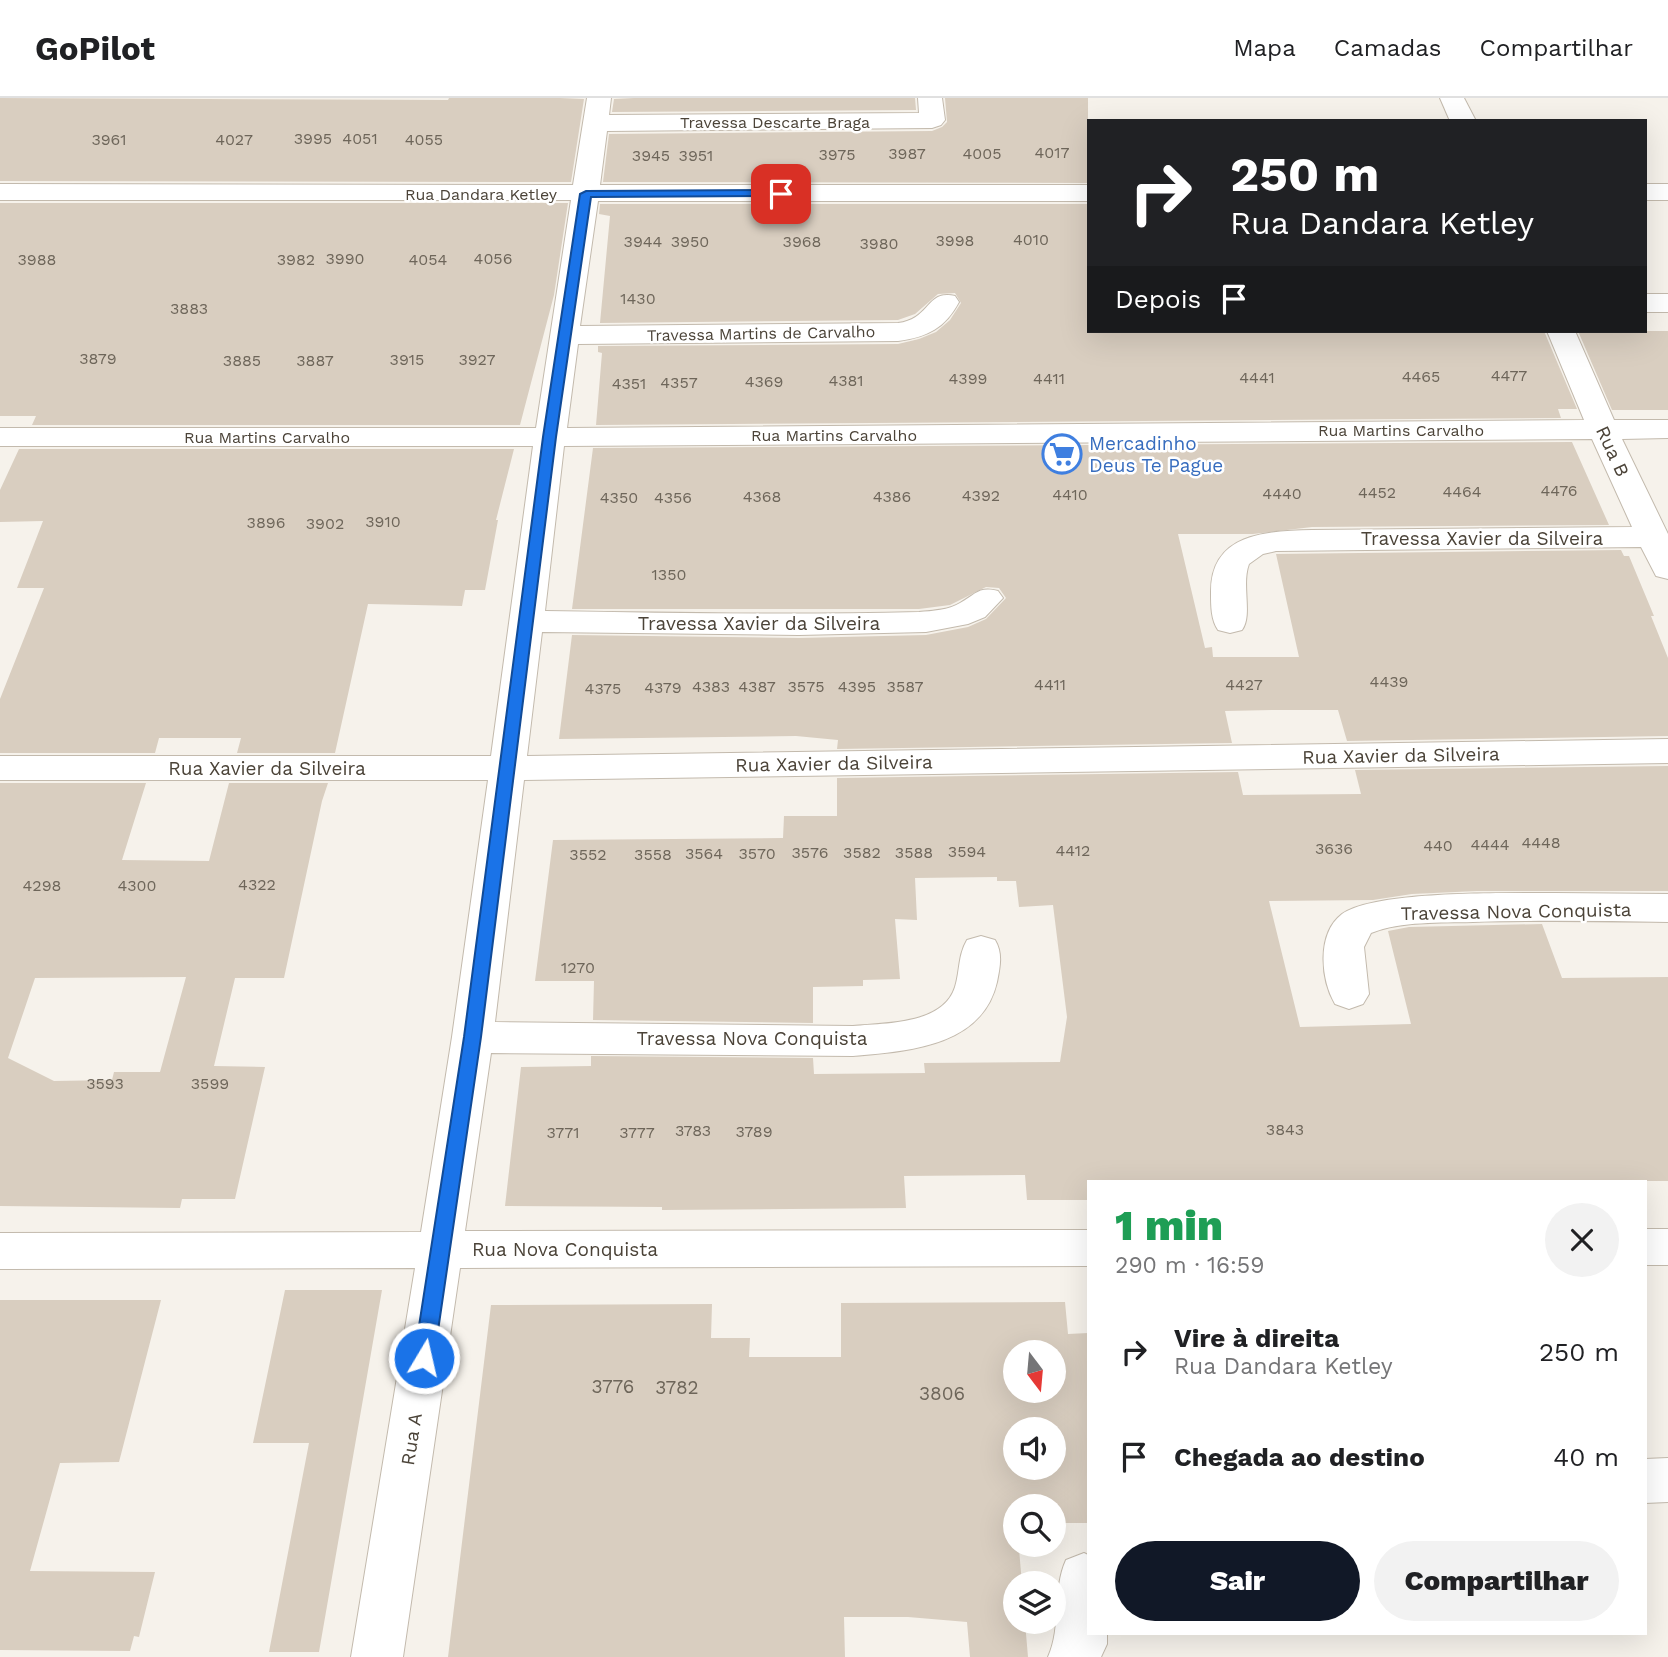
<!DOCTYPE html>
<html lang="pt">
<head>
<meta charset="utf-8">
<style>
  body { margin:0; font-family:"Work Sans",sans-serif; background:#f2f2f2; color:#202124; height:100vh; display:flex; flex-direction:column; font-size:26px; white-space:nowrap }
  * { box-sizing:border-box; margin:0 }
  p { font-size:23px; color:#757577 }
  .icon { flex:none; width:38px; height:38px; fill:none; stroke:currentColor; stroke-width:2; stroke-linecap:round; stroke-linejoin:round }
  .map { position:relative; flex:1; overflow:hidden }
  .details { position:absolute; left:1087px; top:1082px; width:560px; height:455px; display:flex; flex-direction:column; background:#fff; border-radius:0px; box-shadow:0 7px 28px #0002 }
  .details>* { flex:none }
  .hud { position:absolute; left:1087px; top:21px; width:560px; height:214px; border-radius:0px; box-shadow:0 7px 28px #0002; background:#202124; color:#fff; overflow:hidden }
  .needle { width:46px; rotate:164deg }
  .controls { position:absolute; left:1003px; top:1242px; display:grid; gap:14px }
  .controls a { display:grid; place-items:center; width:63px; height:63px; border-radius:50%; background:#fff; box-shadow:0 7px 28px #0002; font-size:35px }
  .pin { position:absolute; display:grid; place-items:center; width:60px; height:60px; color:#fff; margin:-30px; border-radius:14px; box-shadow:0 4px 10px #0006 }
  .me { position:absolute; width:77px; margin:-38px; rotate:9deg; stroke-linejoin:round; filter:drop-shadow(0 0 5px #0008) }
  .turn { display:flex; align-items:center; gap:24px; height:147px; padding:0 28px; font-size:32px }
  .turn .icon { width:91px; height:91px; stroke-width:2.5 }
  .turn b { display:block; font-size:49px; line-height:60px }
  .then { display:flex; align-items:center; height:66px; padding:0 28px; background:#0003; gap:14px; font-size:26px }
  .round { display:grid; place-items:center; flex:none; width:74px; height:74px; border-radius:37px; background:#f2f2f2 }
  .summary { display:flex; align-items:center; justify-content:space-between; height:119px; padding:0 28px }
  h1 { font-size:42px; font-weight:800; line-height:52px; color:#1e9e55 }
  .button { display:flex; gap:14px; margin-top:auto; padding:14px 28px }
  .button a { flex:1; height:80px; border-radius:42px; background:#111827; color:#fff; font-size:28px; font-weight:800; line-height:80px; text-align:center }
  .button a+a { background:#f2f2f2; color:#202124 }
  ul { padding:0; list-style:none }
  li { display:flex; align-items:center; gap:21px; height:105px; padding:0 28px }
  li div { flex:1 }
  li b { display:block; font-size:26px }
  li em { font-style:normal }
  header { display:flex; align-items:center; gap:42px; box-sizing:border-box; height:98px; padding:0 35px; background:#fff; border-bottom:2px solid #e0e0e0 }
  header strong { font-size:33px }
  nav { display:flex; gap:38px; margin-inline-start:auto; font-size:24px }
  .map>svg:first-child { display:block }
  .building { fill:#d9cec0; fill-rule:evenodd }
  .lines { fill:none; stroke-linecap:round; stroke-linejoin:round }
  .minor-casing { stroke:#c3baad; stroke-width:2 }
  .minor { fill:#fff; fill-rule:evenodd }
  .route { fill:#1a73e8; stroke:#114b97; stroke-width:2 }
  .labels { text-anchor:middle; stroke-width:5; stroke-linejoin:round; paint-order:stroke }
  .far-street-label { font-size:16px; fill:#4b4338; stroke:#fff }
  .number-label { font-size:16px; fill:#6e665a }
  .shop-label { font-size:19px; fill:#366cbe; stroke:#fff; text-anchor:start }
  .street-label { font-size:19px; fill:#4b4338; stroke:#fff }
  .near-number-label { font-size:19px; fill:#6e665a }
</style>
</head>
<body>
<header>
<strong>GoPilot</strong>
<nav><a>Mapa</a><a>Camadas</a><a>Compartilhar</a></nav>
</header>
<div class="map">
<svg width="1668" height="1559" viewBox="0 0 1668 1559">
  <rect width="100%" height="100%" fill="#f6f2eb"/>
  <g class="building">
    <polygon points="0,0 448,2 449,0 560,0 584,1 571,84 0,83"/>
    <polygon points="634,0 915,0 916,12 612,14 614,1"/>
    <polygon points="945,0 1088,0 1088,85 603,84 609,36 932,33 942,29 947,24"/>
    <polygon points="0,105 568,105 554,197 520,327 32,327 36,318 0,318"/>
    <polygon points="1088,106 1088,233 1544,233 1577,311 1558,311 1561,320 596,327 602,255 598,254 598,248 898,246 919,241 936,234 950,222 961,205 955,195 938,196 915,216 898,222 600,225 610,118 599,116 600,106"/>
    <polygon points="1578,233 1668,233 1668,312 1612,312"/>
    <polygon points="1572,344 1609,427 1312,429 1253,436 1178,436 1205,550 1212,549 1213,559 1299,559 1276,456 1621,452 1624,458 1629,458 1654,518 1651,518 1668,560 1668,638 1347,643 1338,612 1275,612 1225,613 1232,645 837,651 838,642 796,638 559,641 572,537 799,540 926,537 968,529 986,521 1006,500 999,490 986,489 950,507 919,511 572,511 593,350"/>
    <polygon points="19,351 514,351 496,422 498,422 485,492 465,492 462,508 368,506 335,655 237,655 241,640 159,640 155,655 0,655 0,601 44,490 17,490 43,423 0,424 0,392"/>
    <polygon points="1668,668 1668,793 1477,793 1412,796 1373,802 1269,803 1300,929 1411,926 1388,833 1409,829 1542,826 1562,880 1668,879 1668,1083 1088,1083 1088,1102 1027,1102 1025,1077 904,1078 906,1110 662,1112 662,1109 505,1108 521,969 591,968 591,958 813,960 814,976 925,975 924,965 1060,964 1067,919 1053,807 1019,809 1016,783 997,783 997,779 915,780 917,822 895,821 900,881 863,882 863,888 813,889 813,925 593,922 594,883 535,883 553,742 783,740 784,718 837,718 837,680 1238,674 1243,697 1361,696 1355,672"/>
    <path d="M0,685H146L122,762L209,763L229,685H328L322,703L284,880H235L214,968L265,969L235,1101H182L180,1110L0,1108ZM186,879L160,974H114L112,982L54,983L8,960L35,880Z"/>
    <polygon points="285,1192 382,1192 319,1554 269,1554 309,1345 253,1345"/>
    <polygon points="0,1202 161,1202 119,1364 60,1365 30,1473 155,1474 139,1539 134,1538 130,1553 0,1552"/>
    <path d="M1065,1204L1068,1236L1088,1235V1425H1054V1409H1015V1447H1054V1432L1055,1450L1019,1451L1022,1486H1015V1524H1025L1028,1559H970L967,1524L908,1519H844L845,1559H448L491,1207L712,1206L711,1240H750L749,1259H841V1205ZM1015,1255H1054V1293H1015ZM1015,1332H1054V1370H1015Z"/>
  </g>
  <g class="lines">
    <g class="minor-casing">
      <g id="minor">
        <path d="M587,0H611L609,17L919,15L918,0H942L945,22L941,27L932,30L607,33L600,87H1088V103H598L580,228L898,225C931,221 926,191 955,198L959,204C945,230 928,239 898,243L578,246L567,330L1584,322L1547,233H1575L1614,322H1668V340L1622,341L1668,436V481L1656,478L1641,449L1276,453L1263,456L1249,466C1241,487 1253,517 1242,532L1230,535L1218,532C1211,522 1211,508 1211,495C1210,435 1266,433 1312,432L1632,429L1592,341L564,348L545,513C670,515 794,517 919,514C932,513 949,512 960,505C976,496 979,488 998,493L1003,500L985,519L968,526L926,534L799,537L542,534L527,658L1668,641V665L524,682L495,924L853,928C884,925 943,927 955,889C960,873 958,857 967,842L981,838L995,842C1003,855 1000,869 997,884C982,949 908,953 853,958L491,955L465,1133L1088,1132V1168L460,1170L403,1559H351L415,1170L0,1171V1135L421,1134L452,939L488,682H0V658H491L533,348H0V330H536L571,102H0V86L573,87Z"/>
        <polygon points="1440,0 1464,0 1476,23 1450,23"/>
        <rect x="1645" y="86" width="23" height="16"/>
        <rect x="1645" y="196" width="23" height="18"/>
        <path d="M1556,795L1668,796V824C1603,823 1538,822 1473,824C1440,825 1402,823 1371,835L1364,849L1369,896L1363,906L1349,911L1335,906C1321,882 1316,836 1342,816C1375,792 1511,795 1556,795Z"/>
        <rect x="1645" y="1131" width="23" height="36"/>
        <polygon points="1668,1360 1668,1404 1645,1405 1645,1361"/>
        <path d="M1084,1455L1088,1457V1535H1107V1546L1101,1559H1048C1062,1528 1052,1493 1066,1462Z"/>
      </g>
    </g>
    <use href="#minor" class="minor"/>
  </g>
  <polygon class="route" points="781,92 785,93 785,98 591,99 556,339 481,939 434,1260 431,1266 424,1268 417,1266 414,1260 464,939 543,339 580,96 586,93"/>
  <defs>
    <g id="supermarket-ring" transform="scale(2.0125)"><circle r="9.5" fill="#fff" stroke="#3f7fe0" stroke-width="1.5"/><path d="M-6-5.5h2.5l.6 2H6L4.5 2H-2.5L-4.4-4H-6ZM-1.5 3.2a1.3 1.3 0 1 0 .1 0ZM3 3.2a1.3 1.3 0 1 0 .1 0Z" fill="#3f7fe0"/></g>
  </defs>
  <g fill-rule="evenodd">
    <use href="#supermarket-ring" x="1062" y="356"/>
  </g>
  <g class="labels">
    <g class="far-street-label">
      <text x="775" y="30">Travessa Descarte Braga</text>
      <text x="481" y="102">Rua Dandara Ketley</text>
      <text transform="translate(761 235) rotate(-1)" y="6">Travessa Martins de Carvalho</text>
      <text x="1401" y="338">Rua Martins Carvalho</text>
      <text x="834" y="343">Rua Martins Carvalho</text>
      <text x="267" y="345">Rua Martins Carvalho</text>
    </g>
    <g class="number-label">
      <text x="313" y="46">3995</text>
      <text x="360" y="46">4051</text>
      <text x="109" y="47">3961</text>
      <text x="234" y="47">4027</text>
      <text x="424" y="47">4055</text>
      <text x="1052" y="60">4017</text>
      <text x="907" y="61">3987</text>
      <text x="982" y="61">4005</text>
      <text x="837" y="62">3975</text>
      <text x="651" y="63">3945</text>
      <text x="696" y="63">3951</text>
      <text x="1031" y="147">4010</text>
      <text x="955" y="148">3998</text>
      <text x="643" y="149">3944</text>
      <text x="690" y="149">3950</text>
      <text x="802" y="149">3968</text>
      <text x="879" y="151">3980</text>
      <text x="345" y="166">3990</text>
      <text x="493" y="166">4056</text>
      <text x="37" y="167">3988</text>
      <text x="296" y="167">3982</text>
      <text x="428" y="167">4054</text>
      <text x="638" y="206">1430</text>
      <text x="189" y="216">3883</text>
      <text x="98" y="266">3879</text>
      <text x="407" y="267">3915</text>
      <text x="477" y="267">3927</text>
      <text x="242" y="268">3885</text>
      <text x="315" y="268">3887</text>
      <text x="1509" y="283">4477</text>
      <text x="1421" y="284">4465</text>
      <text x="1257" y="285">4441</text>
      <text x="968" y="286">4399</text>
      <text x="1049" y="286">4411</text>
      <text x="846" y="288">4381</text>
      <text x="764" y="289">4369</text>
      <text x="679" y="290">4357</text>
      <text x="629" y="291">4351</text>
      <text x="1559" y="398">4476</text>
      <text x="1462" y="399">4464</text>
      <text x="1377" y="400">4452</text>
      <text x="1282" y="401">4440</text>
      <text x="1070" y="402">4410</text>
      <text x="981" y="403">4392</text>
      <text x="762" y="404">4368</text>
      <text x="892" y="404">4386</text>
      <text x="619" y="405">4350</text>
      <text x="673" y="405">4356</text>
      <text x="383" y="429">3910</text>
      <text x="266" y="430">3896</text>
      <text x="325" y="431">3902</text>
      <text x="669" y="482">1350</text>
      <text x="1389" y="589">4439</text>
      <text x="1050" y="592">4411</text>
      <text x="1244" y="592">4427</text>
      <text x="711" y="594">4383</text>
      <text x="757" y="594">4387</text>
      <text x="806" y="594">3575</text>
      <text x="857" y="594">4395</text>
      <text x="905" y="594">3587</text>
      <text x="663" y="595">4379</text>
      <text x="603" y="596">4375</text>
      <text x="1541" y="750">4448</text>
      <text x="1490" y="752">4444</text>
      <text x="1438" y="753">440</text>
      <text x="1334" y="756">3636</text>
      <text x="1073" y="758">4412</text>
      <text x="967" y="759">3594</text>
      <text x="810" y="760">3576</text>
      <text x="862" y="760">3582</text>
      <text x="914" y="760">3588</text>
      <text x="704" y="761">3564</text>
      <text x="757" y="761">3570</text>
      <text x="588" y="762">3552</text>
      <text x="653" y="762">3558</text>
      <text x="257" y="792">4322</text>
      <text x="42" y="793">4298</text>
      <text x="137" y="793">4300</text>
      <text x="578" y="875">1270</text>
      <text x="105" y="991">3593</text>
      <text x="210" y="991">3599</text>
      <text x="1285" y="1037">3843</text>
      <text x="693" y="1038">3783</text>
      <text x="754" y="1039">3789</text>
      <text x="563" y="1040">3771</text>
      <text x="637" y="1040">3777</text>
    </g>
    <g class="shop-label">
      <text x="1089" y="352">Mercadinho<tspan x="1089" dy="22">Deus Te Pague</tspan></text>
    </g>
    <g class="street-label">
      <text transform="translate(1613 353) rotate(65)" y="7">Rua B</text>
      <text x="1482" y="447">Travessa Xavier da Silveira</text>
      <text x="759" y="532">Travessa Xavier da Silveira</text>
      <text transform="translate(1401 657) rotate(-1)" y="7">Rua Xavier da Silveira</text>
      <text transform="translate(834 665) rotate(-1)" y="7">Rua Xavier da Silveira</text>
      <text x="267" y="677">Rua Xavier da Silveira</text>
      <text transform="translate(1516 813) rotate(-1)" y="7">Travessa Nova Conquista</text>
      <text x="752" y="947">Travessa Nova Conquista</text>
      <text x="565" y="1158">Rua Nova Conquista</text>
      <text transform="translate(411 1341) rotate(-81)" y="7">Rua A</text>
    </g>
    <g class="near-number-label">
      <text x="613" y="1295">3776</text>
      <text x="677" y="1296">3782</text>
      <text x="942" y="1302">3806</text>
    </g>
  </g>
</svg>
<div class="controls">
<a><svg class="needle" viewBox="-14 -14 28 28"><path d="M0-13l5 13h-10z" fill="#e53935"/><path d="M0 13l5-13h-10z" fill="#757577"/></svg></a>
<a><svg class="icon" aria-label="sound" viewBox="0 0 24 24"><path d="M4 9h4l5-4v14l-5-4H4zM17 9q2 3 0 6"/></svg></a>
<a><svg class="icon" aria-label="search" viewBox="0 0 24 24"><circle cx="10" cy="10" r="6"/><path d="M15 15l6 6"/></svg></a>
<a><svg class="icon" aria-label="layers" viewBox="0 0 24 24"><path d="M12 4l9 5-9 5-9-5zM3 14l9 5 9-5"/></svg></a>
</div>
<div class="pin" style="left:781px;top:96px;background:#d93025"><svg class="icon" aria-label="arrive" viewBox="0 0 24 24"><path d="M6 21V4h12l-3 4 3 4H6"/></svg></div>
<svg class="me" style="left:424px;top:1260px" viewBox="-20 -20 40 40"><circle r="17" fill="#1a73e8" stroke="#fff" stroke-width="3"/><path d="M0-11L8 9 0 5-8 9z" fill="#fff"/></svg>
<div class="hud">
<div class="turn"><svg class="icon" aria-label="right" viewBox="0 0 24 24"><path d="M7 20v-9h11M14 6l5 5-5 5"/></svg><div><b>250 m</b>Rua Dandara Ketley</div></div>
<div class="then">Depois<svg class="icon" aria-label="arrive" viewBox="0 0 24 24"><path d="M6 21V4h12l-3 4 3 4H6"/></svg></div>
</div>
<section class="details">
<div class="summary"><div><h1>1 min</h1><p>290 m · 16:59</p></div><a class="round"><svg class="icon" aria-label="close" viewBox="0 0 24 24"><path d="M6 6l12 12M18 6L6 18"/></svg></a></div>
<ul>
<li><svg class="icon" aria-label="right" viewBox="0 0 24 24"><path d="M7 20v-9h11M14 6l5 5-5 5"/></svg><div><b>Vire à direita</b><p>Rua Dandara Ketley</p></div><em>250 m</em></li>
<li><svg class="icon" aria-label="arrive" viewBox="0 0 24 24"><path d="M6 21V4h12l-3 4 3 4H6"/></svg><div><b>Chegada ao destino</b></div><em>40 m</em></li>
</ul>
<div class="button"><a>Sair</a><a>Compartilhar</a></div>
</section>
</div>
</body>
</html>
